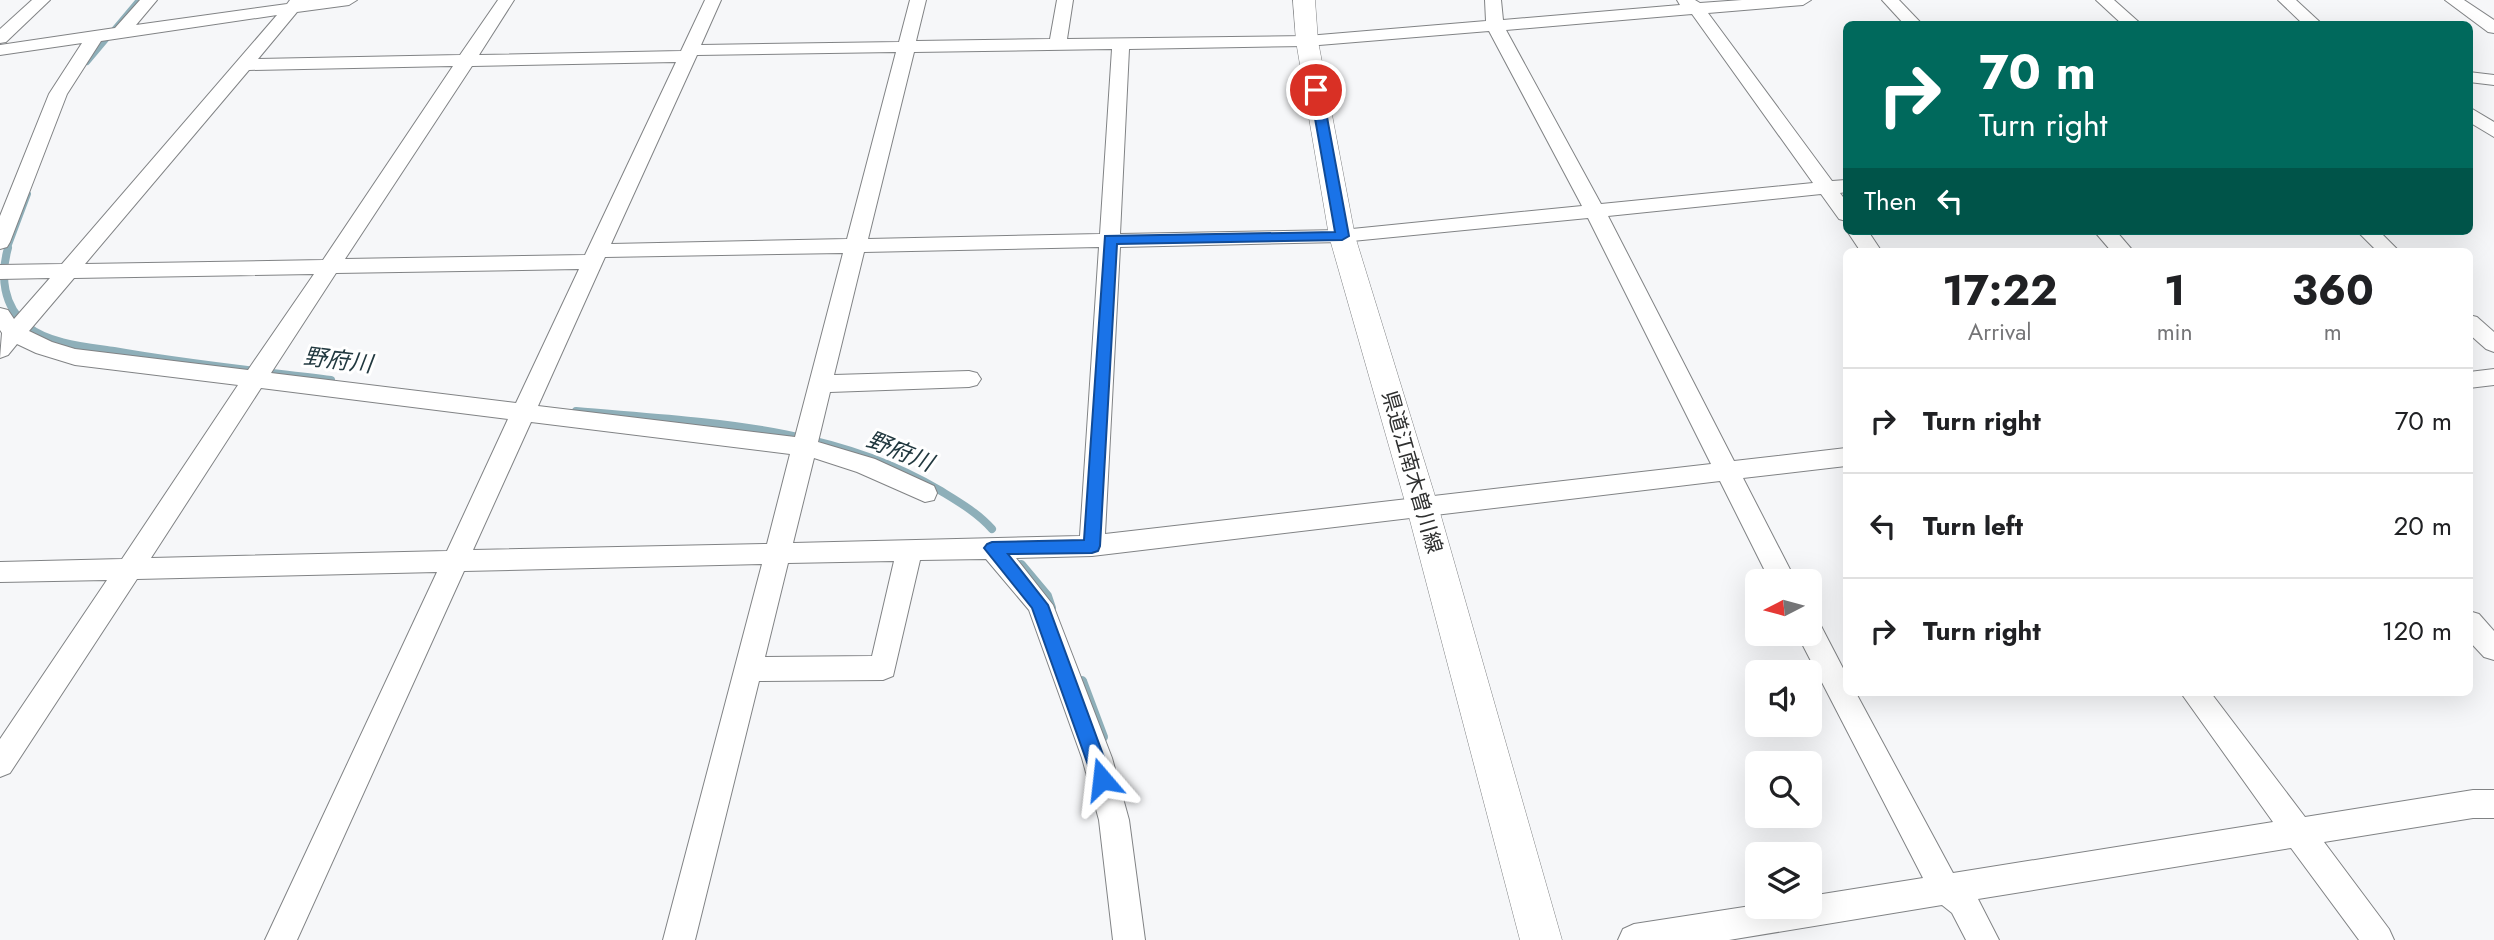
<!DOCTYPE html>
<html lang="en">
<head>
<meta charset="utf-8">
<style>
  body { margin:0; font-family:Jost,"Noto Sans JP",sans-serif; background:#f2f2f2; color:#202124; height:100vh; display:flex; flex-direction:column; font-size:26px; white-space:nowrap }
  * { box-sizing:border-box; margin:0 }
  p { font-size:23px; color:#757577 }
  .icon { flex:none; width:38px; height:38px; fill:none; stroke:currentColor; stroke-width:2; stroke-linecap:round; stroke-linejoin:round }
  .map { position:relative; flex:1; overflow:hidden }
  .panel { position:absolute; left:1843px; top:248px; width:630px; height:448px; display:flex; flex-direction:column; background:#fff; border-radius:10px; box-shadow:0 7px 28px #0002 }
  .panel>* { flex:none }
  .banner { position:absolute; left:1843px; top:21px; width:630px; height:214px; border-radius:10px; box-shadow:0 7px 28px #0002; background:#00695c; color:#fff; overflow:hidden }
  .needle { width:46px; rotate:264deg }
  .controls { position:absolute; left:1745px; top:569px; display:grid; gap:14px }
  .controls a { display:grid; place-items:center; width:77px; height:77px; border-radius:10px; background:#fff; box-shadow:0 7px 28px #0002; font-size:35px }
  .pin { position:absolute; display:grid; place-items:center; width:60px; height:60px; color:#fff; margin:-30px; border:4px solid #fff; border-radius:50%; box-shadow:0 2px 7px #0007 }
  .me { position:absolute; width:77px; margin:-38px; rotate:343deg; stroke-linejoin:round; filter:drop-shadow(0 0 5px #0008) }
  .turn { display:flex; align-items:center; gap:24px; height:147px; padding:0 21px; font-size:32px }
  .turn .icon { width:91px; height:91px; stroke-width:2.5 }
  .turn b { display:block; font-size:49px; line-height:60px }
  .then { display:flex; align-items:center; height:66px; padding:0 21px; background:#0003; gap:14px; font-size:26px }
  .eta { display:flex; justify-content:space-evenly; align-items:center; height:119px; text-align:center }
  .eta b { font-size:42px; font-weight:700; line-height:49px }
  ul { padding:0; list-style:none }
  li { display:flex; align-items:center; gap:21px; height:105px; padding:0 21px; border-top:2px solid #e0e0e0 }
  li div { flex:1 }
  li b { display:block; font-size:26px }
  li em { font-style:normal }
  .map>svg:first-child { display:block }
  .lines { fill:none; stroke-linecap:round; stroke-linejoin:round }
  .stream-far2 { stroke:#8eafb9; stroke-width:6 }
  .stream-far1 { stroke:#8eafb9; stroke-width:8 }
  .stream { stroke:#8eafb9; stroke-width:10 }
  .minor-casing { stroke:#818385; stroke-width:2 }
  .major-casing { stroke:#818385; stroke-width:1 }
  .minor { fill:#fff; fill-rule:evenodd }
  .major { fill:#fff; fill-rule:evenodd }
  .route { fill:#1a73e8; stroke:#114b97; stroke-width:2 }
  .labels { text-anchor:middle; stroke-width:6; stroke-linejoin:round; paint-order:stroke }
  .street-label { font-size:21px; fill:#2f3030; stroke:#fff }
  .water-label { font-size:23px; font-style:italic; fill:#21383f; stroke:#fff }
</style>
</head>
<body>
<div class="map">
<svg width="2494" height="940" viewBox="0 0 2494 940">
  <rect width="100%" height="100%" fill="#f6f7f9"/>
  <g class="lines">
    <g class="stream-far2">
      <polyline points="87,62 139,0"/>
      <polyline points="7,250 28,194"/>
    </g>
    <g class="stream-far1">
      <path d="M8,248C0,276 3,306 27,326C49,344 87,347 114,351C186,364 258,371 331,380"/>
      <path d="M576,411C700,422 832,425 941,491C959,502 978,513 992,529"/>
    </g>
    <g class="stream">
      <polyline points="1021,565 1047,596 1051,608"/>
      <polyline points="1082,681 1103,737"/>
    </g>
    <g class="minor-casing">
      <g id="minor">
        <polygon points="32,0 50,0 6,42 0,43 0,29"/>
        <path d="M140,0H157L136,25L287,4L290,0H357L349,5L297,12L258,59L460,55L498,0H514L479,55L681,51L705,0H721L701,45L899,42L910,0H926L916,41L1050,39L1057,0H1073L1067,39L1307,36L1486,21L1485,0H1501L1503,20L1680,5L1677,0H1695L1700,3L1742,0H1811L1803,5L1708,13L1832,181L1846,180V192L1840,193L1846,201V221L1839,219L1821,194L1608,216L1734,461L1846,448V466L1743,478L1796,581H1770L1720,481L1092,556L1016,558L1053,605L1112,758L1129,820L1145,940H1113L1099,820L1082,758L1029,610L986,559L920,560L893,676L883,680L759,681L695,940H663L762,564L464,571L297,940H265L437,572L137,579L10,773L0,777V739L107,580L0,582V562L122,559L238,385L75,365L36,353L17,344L8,355L0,358L2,333L0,330V308L8,310L14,319L50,278L0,279V265L62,264L277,15L101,41L67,94L10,242L7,247L0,249V216L49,94L82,43L0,55V45L115,28ZM1692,14L1813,183L1601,204L1506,30ZM1489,31L1582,206L1342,230L1120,234L1129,49L1307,46ZM1112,49L1100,234L868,239L914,52ZM896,52L847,239L611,244L697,55ZM676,62L585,255L345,259L472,66ZM453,66L323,260L85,264L249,70ZM1588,218L1711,464L1105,534L1120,247L1342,242ZM1099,247L1080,536L793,543L814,458L857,472L925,502L934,500L937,493L934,486L875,459L818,442L830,392L969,387L977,385L981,379L977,373L969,371L834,375L864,252ZM843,253L795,437L538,406L605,257ZM579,269L516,403L271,373L336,273ZM314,274L248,370L75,349L52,342L29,331L74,278ZM261,388L508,419L447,551L151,558ZM531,422L790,454L767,544L473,550ZM894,561L872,656L765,657L788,563Z"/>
        <polygon points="1882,0 1899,0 1922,24 1904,24"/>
        <polygon points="2096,0 2114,0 2141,24 2122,24"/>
        <polygon points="2278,0 2296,0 2322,24 2303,24"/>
        <polygon points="2445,0 2464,0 2494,20 2494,33 2488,32"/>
        <polygon points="2469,72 2494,75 2494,85 2469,82"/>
        <polygon points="2469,107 2494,122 2494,137 2469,122"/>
        <polygon points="1847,231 1868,231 1882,252 1861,252"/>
        <polygon points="2094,231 2116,231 2134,252 2112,252"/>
        <polygon points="2357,231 2379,231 2400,252 2378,252"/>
        <polygon points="2469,315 2477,317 2494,332 2494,352 2486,349 2469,334"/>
        <polygon points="2494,369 2494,385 2469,388 2469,372"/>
        <polygon points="2469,611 2479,614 2494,631 2494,660 2484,657 2469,641"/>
        <polygon points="1810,621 1820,624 1846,674 1846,693 1856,693 1953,873 2273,822 2181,693 2211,693 2305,817 2473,790 2494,790 2494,818 2473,818 2324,842 2389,929 2394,940 2359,940 2291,848 1978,899 1999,940 1966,940 1952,913 1942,905 1729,940 1618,940 1623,929 1634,924 1757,905 1810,906 1810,896 1923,878 1797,634 1810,634"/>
      </g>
    </g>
    <g class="major-casing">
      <polygon id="major" points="1293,0 1315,0 1318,41 1355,236 1439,509 1562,940 1520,940 1407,509 1329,236 1296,41"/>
    </g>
    <use href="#minor" class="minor"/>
    <use href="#major" class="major"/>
  </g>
  <polygon class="route" points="1316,86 1322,90 1349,236 1342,240 1117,244 1100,546 1098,551 1092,553 1008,554 1048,605 1112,779 1109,785 1102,787 1096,785 1093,779 1032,608 984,548 987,544 992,542 1084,540 1105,236 1335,232 1310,90"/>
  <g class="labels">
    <g class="street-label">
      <text transform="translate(1412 472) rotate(74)" y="7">県道江南木曽川線</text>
    </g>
    <g class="water-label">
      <text transform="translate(338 360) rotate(7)" y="8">野府川</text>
      <text transform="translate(900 451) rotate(22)" y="8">野府川</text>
    </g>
  </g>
</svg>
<div class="controls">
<a><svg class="needle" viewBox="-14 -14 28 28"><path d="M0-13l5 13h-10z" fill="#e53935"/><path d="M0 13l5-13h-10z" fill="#757577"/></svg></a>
<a><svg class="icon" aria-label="sound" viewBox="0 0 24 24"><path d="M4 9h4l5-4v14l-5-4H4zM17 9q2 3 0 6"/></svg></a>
<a><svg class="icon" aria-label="search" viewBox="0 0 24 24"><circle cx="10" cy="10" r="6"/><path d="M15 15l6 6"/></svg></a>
<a><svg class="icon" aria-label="layers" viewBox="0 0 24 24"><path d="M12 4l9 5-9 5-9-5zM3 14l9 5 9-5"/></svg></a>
</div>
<div class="pin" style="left:1316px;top:90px;background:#d93025"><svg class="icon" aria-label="arrive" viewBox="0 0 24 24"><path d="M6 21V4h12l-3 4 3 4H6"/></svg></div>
<svg class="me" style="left:1102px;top:779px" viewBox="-20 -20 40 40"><path d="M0-17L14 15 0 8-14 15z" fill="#1a73e8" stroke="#fff" stroke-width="4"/></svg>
<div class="banner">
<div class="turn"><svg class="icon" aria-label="right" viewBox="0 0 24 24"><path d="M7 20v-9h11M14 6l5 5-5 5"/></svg><div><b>70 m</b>Turn right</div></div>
<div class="then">Then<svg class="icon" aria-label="left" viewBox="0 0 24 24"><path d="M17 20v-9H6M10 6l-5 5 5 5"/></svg></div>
</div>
<section class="panel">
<div class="eta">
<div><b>17:22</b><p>Arrival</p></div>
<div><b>1</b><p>min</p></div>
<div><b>360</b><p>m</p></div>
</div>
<ul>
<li><svg class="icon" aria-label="right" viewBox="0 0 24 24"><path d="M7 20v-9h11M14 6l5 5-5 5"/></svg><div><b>Turn right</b></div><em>70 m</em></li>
<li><svg class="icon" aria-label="left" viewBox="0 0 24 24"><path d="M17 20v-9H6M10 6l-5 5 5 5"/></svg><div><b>Turn left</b></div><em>20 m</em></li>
<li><svg class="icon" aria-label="right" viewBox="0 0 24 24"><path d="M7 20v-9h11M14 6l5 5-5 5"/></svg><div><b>Turn right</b></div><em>120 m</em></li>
</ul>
</section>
</div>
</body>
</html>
